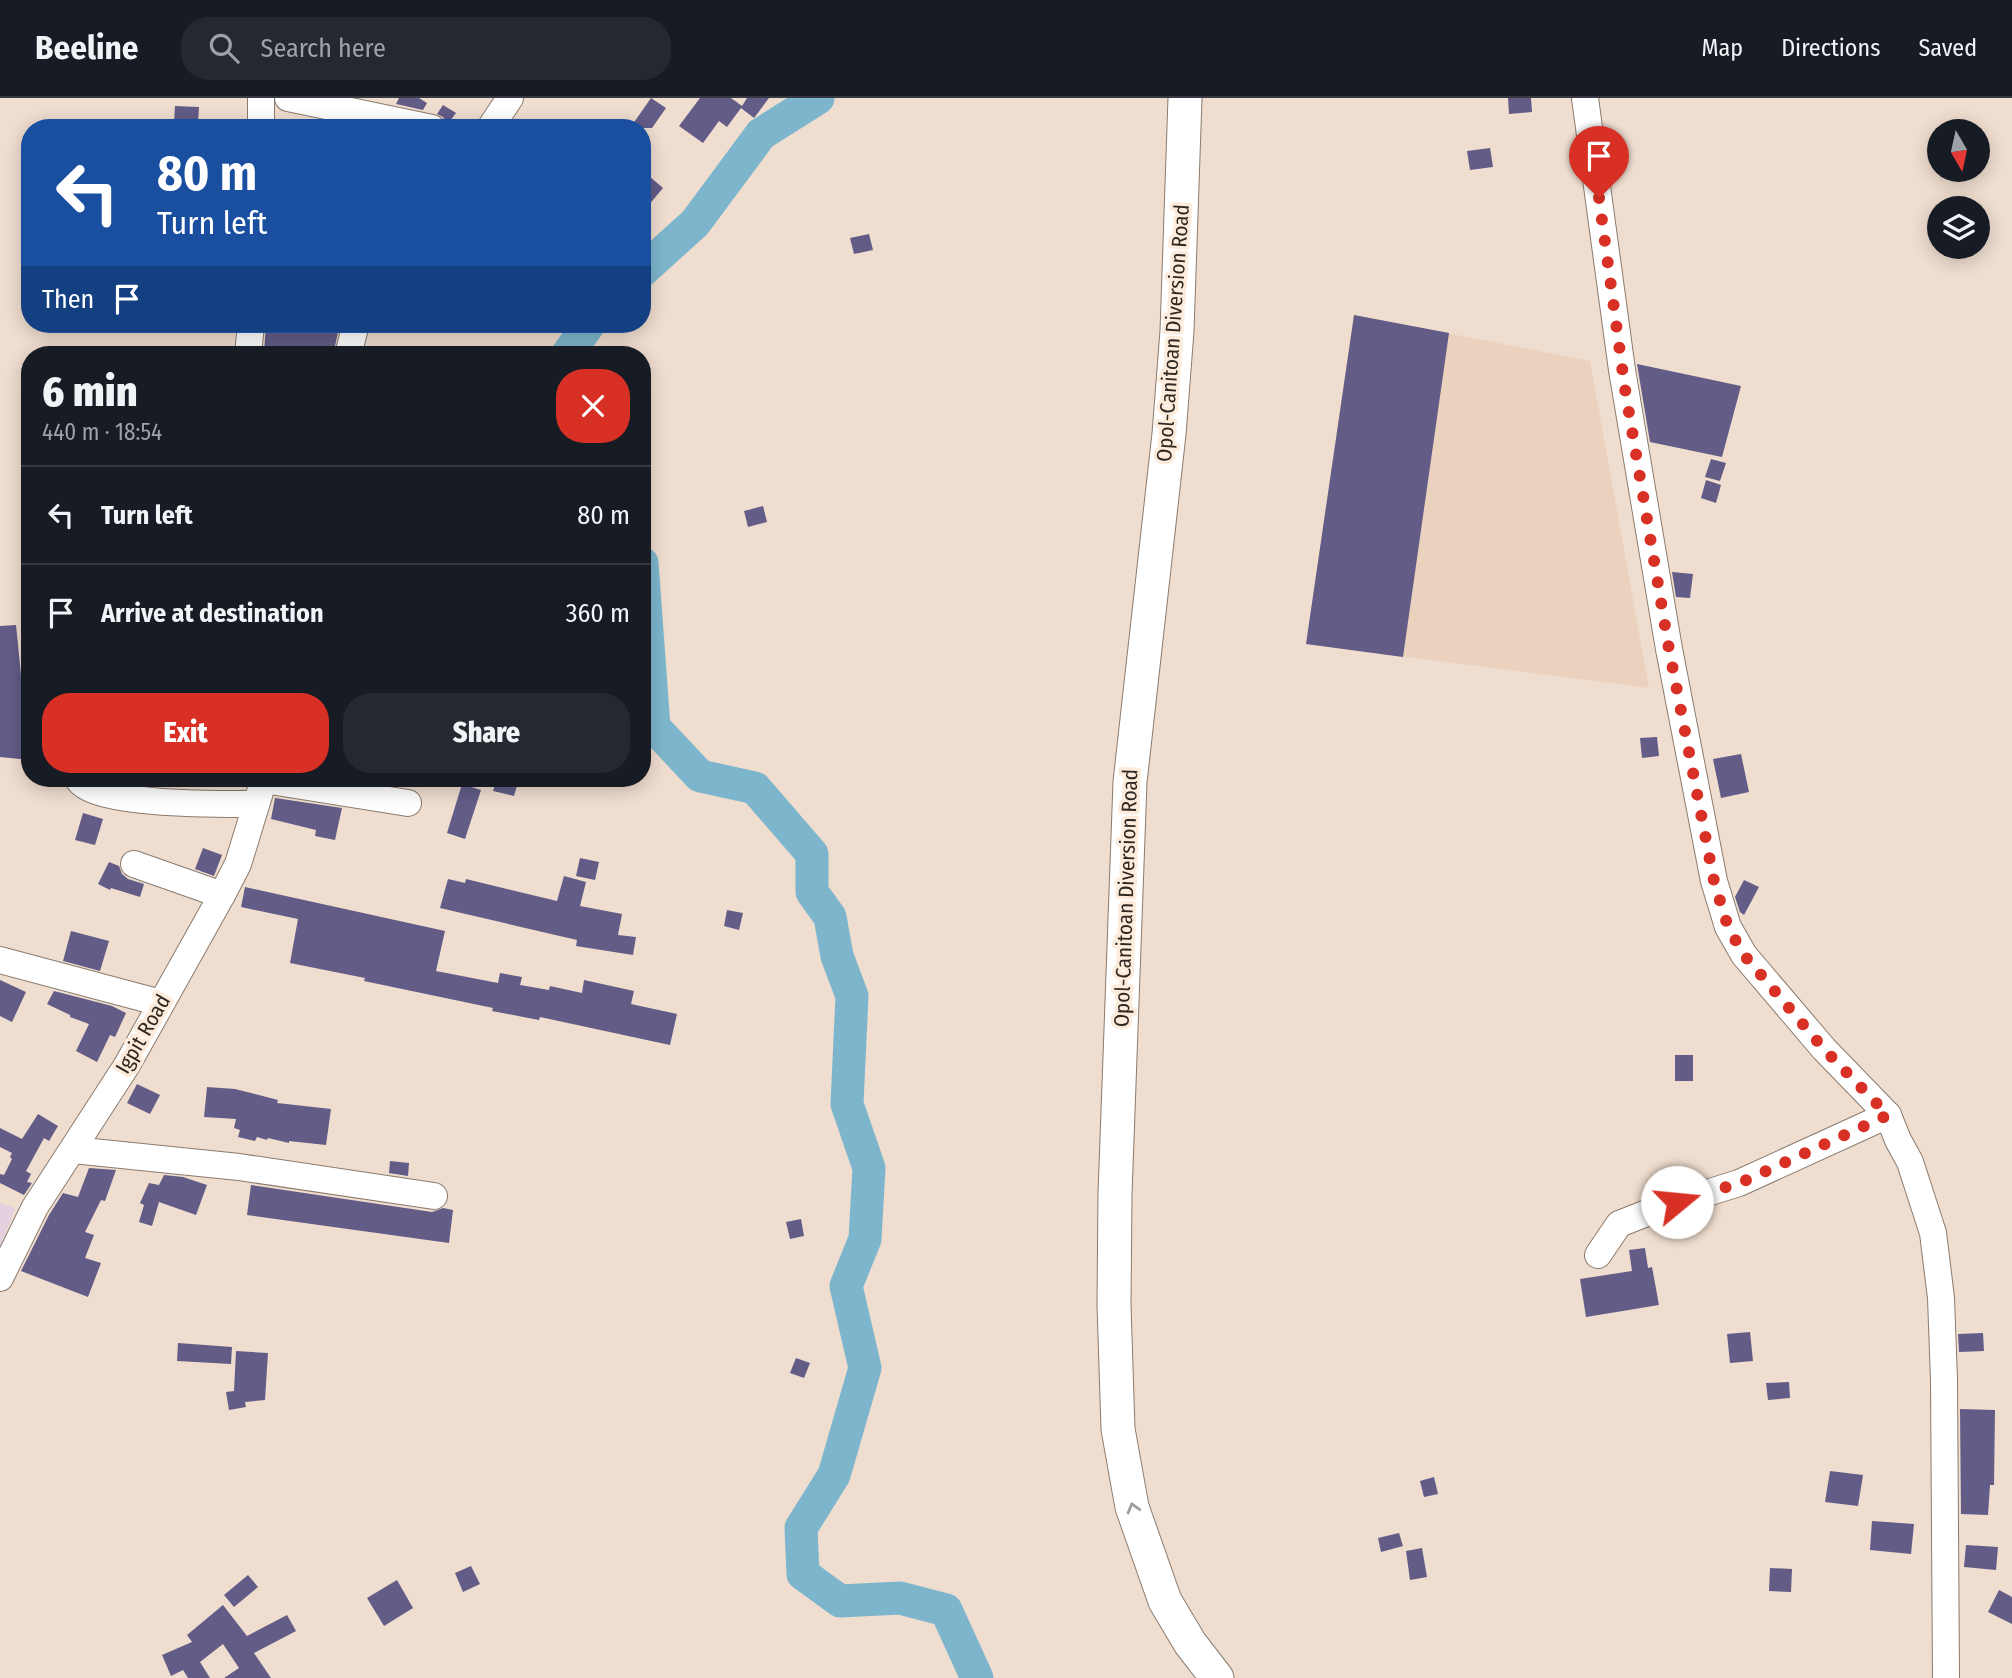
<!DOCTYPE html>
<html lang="en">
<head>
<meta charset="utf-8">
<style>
  body { margin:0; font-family:"Fira Sans Condensed",sans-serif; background:#242831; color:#f1f3f6; height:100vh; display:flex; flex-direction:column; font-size:26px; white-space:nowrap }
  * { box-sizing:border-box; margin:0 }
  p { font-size:23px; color:#9ea1a6 }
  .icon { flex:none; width:38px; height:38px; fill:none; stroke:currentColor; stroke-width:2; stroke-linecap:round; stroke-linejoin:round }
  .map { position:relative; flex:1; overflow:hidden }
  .drawer { position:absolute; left:21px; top:248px; width:630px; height:441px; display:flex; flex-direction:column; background:#171b24; border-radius:28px; box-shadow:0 4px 18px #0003 }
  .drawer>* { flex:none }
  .banner { position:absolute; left:21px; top:21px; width:630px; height:214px; border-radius:28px; box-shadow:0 4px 18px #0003; background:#1a4fa0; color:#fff; overflow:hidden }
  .needle { width:46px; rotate:171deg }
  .fabs { position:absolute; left:1927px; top:21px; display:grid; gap:14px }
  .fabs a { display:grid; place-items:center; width:63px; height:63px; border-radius:50%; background:#171b24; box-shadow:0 4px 18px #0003; font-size:35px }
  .pin { position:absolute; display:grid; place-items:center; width:60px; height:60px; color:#fff; margin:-72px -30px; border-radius:50% 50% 50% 0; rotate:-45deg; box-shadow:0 0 7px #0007 }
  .pin .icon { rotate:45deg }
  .me { position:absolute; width:77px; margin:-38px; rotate:73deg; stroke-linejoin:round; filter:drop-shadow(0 0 5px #0008) }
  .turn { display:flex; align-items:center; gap:24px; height:147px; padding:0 21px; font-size:32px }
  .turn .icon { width:91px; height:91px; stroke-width:2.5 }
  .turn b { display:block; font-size:49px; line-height:60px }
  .then { display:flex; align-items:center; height:66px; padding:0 21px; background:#0003; gap:14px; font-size:26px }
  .round { display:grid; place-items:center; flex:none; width:74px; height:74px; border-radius:28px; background:#242831 }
  .summary { display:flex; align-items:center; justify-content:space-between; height:119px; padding:0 21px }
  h1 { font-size:42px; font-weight:800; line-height:52px }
  .action { display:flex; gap:14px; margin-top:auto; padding:14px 21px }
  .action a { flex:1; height:80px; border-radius:28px; background:#d93025; color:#fff; font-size:28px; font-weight:800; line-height:80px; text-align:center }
  .action a+a { background:#242831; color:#f1f3f6 }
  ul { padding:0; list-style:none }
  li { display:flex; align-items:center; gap:21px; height:98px; padding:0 21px; border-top:2px solid #363941 }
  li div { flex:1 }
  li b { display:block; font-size:26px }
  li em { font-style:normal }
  header { display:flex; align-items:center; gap:42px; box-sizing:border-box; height:98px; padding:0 35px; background:#171b24; border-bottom:2px solid #363941 }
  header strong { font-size:33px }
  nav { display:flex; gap:38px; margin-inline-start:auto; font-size:24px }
  .search { width:490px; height:63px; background:#242831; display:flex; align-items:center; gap:18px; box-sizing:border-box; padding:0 24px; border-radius:28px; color:#9ea1a6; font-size:26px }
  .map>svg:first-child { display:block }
  .built { fill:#ead2bf }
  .education { fill:#e4d0df }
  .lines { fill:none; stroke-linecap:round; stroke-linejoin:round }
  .river { stroke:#7db6cc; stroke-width:33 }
  .building { fill:#625c87 }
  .minor-casing { stroke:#8b7b6e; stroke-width:28 }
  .major-casing { stroke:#8b7b6e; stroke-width:35 }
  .minor { stroke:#fff; stroke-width:26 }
  .major { stroke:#fff; stroke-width:33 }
  .oneway { stroke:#a19e9c }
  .route { stroke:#d93025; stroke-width:12; stroke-dasharray:0 21.6 }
  .labels { text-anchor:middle; stroke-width:7; stroke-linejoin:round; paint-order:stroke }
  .street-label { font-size:21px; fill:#2e2722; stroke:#fdebdc }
</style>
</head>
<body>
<header>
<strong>Beeline</strong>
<div class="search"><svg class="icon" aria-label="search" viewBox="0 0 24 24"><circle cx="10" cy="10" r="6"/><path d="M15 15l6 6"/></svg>Search here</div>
<nav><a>Map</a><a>Directions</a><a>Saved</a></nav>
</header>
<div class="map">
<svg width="2012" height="1580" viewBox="0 0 2012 1580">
  <rect width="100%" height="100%" fill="#efddcf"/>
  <polygon class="built" points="1354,217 1590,263 1649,590 1306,546"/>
  <polygon class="education" points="0,1105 15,1110 0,1150"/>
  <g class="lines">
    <g class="river">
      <polyline points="642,173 695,125 761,36 818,0"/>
      <polyline points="567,257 589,226"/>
      <polyline points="642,465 654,629 700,678 755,690 812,756 812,794 830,819 837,858 852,898 847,1006 869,1070 865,1141 846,1188 865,1270 834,1377 801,1430 803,1476 840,1503 900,1500 946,1512 977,1580"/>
    </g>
  </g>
  <g class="building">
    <polygon points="399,0 419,0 427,5 423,12 396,6"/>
    <polygon points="651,0 666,10 652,30 630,30"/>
    <polygon points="700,0 731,0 742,8 747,0 769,0 754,20 741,10 727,29 719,23 703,45 679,28"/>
    <polygon points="1508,0 1531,0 1532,14 1509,16"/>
    <polygon points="443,7 456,15 447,27 443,19 437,16"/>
    <polygon points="175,8 199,9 198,25 174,24"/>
    <polygon points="1490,50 1493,69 1470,72 1467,53"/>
    <polygon points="642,72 663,90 642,115"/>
    <polygon points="869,136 873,152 854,156 850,140"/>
    <polygon points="1354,217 1449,235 1403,559 1306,546"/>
    <polygon points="266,226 322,226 339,230 333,257 285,257 286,255 264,254"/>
    <polygon points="1637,266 1741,288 1722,359 1650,344"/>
    <polygon points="1711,361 1726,365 1720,383 1705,379"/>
    <polygon points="1706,382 1721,387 1716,405 1701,400"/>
    <polygon points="763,408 767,424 748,429 744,413"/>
    <polygon points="1672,474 1693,476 1690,500 1676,499"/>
    <polygon points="16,527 21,577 23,577 23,638 30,639 30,662 0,659 0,528"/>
    <polygon points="1657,639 1659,658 1642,660 1640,640"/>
    <polygon points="1741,656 1749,694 1721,700 1713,661"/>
    <polygon points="136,681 164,681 163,688 135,685"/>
    <polygon points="497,681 519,681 514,698 493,693"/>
    <polygon points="462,686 481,692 465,741 447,735"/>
    <polygon points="275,700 342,710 335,742 315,738 316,732 271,721"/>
    <polygon points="83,715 103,721 95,747 75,742"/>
    <polygon points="203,750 222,757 214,778 195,771"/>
    <polygon points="580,760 599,764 595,782 576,778"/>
    <polygon points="109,764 119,768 122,776 128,781 144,786 140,799 111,790 110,792 98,786"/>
    <polygon points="564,778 586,784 580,808 622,816 618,837 636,839 633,857 576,848 577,842 440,810 448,781 465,785 466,781 557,803"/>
    <polygon points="1744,782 1759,789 1744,817 1740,814 1735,799"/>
    <polygon points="245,789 445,833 436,873 498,885 500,875 522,879 520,887 549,892 550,888 582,895 584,882 634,893 631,906 677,916 670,947 540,919 539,922 492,913 493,910 364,883 365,880 290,865 298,821 241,809"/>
    <polygon points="727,812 743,815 739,832 724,828"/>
    <polygon points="71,833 109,843 100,873 63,863"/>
    <polygon points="0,882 26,894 12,924 0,918"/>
    <polygon points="54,893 112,908 126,915 115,939 110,937 97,964 76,953 89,926 70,919 70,917 47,906"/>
    <rect x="1675" y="957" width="18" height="26"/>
    <polygon points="137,986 160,997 150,1016 127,1005"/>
    <polygon points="207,989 235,991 278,1002 277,1005 331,1011 326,1047 289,1043 289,1045 268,1040 267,1042 257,1039 255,1043 238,1039 240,1032 234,1030 236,1021 204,1019"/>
    <polygon points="38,1016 58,1028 49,1043 44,1040 26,1073 31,1076 27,1084 32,1085 24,1097 0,1085 0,1076 4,1077 12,1061 10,1059 12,1055 0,1049 0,1030 22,1041"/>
    <polygon points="390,1063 409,1065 408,1078 389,1075"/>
    <polygon points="89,1070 116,1072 105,1103 101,1102 85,1134 94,1137 85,1160 101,1165 88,1199 21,1173 49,1117 63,1095 78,1099"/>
    <polygon points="164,1077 183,1079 207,1087 196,1117 159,1104 152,1128 139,1124 144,1107 140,1105 149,1085 159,1087"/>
    <polygon points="251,1087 432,1114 443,1110 453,1112 449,1145 247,1117"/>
    <polygon points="801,1121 804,1138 790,1141 786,1124"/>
    <polygon points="1645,1150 1648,1170 1652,1169 1659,1207 1586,1219 1580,1181 1632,1173 1629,1152"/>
    <polygon points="1750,1234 1753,1263 1730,1265 1727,1236"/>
    <polygon points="1983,1235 1984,1253 1959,1254 1958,1236"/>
    <polygon points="178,1245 232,1249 231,1266 177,1263"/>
    <polygon points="236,1253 268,1255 265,1302 245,1304 246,1309 229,1312 226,1294 234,1293"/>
    <polygon points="796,1260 810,1265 804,1280 790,1275"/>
    <polygon points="1789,1284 1790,1300 1768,1302 1766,1285"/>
    <polygon points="1960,1311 1995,1312 1994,1387 1990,1387 1988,1417 1961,1416"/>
    <polygon points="1830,1373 1863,1377 1858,1408 1825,1404"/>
    <polygon points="1434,1379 1438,1396 1424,1399 1420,1383"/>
    <polygon points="1872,1423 1914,1426 1911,1456 1870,1452"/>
    <polygon points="1399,1435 1403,1448 1381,1454 1378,1440"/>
    <polygon points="1966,1447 1998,1449 1996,1472 1964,1469"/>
    <polygon points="1422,1450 1427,1479 1410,1482 1406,1453"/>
    <polygon points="471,1468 480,1486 463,1494 455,1475"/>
    <polygon points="1770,1470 1792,1471 1791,1494 1769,1493"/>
    <polygon points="248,1477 258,1489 234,1509 224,1497"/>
    <polygon points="397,1482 413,1510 384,1528 367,1500"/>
    <polygon points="1999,1492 2012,1499 2012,1526 1988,1514"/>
    <polygon points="223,1507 247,1538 287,1517 296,1533 254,1555 271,1580 224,1580 239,1570 223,1546 200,1564 210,1580 188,1580 183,1572 171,1578 162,1557 192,1544 187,1537"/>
  </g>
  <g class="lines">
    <g class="minor-casing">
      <g id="minor">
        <polyline points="288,0 432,30"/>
        <polyline points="1585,0 1622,272 1669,551 1714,783 1728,829 1744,857 1824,951 1888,1017 1898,1042 1910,1064 1933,1135 1941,1200 1944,1282 1946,1580"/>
        <polyline points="261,30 261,0"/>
        <polyline points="490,30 510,0"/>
        <polyline points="248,257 251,226"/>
        <polyline points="348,257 356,226"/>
        <path d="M78,681C92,708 224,706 256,706"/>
        <polyline points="264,682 408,705"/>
        <polyline points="134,766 222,797"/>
        <polyline points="0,862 161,905"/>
        <polyline points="73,1052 239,1069 434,1098"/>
        <polyline points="1598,1157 1619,1126 1662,1109 1739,1085 1888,1017"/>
        <polyline points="0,1180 35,1109 127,967 222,797 238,766 264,681"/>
      </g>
    </g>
    <g class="major-casing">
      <polyline id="major" points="1185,0 1177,233 1169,336 1130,684 1115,1096 1114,1207 1118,1331 1132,1409 1165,1503 1190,1545 1217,1580"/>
    </g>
    <use href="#minor" class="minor"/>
    <use href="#major" class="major"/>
  </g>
  <defs><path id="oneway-chevron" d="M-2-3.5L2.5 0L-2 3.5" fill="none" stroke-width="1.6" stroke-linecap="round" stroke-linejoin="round" transform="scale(1.75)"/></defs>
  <use class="oneway" href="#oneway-chevron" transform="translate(1133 1410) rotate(-106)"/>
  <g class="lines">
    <polyline class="route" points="1599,100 1625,291 1669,551 1714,783 1728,829 1744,857 1824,951 1888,1017 1740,1085 1677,1104"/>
  </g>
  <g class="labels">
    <g class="street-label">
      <text transform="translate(1173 235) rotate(-86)" y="7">Opol-Canitoan Diversion Road</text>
      <text transform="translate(1126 800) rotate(-88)" y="7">Opol-Canitoan Diversion Road</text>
      <text transform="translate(143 936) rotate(-60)" y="7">Igpit Road</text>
    </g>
  </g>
</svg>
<div class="fabs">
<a><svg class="needle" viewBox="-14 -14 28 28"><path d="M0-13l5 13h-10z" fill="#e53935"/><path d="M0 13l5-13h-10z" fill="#9ea1a6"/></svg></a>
<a><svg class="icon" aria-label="layers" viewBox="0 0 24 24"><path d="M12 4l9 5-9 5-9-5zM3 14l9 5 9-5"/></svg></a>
</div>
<div class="pin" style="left:1599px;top:100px;background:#d93025"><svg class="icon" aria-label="arrive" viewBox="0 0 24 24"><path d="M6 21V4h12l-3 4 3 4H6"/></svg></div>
<svg class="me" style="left:1677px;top:1104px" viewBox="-20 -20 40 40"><circle r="19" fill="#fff"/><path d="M0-13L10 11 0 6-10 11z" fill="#d93025"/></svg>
<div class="banner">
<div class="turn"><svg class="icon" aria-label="left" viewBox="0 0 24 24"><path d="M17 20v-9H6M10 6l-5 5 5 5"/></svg><div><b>80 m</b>Turn left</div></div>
<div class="then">Then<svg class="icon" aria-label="arrive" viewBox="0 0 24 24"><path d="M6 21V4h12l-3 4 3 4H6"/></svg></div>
</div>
<section class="drawer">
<div class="summary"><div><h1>6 min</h1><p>440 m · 18:54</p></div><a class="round" style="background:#d93025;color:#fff"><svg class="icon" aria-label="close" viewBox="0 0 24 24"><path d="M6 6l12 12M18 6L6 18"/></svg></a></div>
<ul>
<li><svg class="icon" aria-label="left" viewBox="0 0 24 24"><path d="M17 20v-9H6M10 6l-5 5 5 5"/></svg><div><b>Turn left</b></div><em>80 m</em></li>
<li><svg class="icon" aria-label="arrive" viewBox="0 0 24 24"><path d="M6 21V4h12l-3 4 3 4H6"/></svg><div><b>Arrive at destination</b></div><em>360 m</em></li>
</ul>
<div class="action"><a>Exit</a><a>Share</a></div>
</section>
</div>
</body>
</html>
